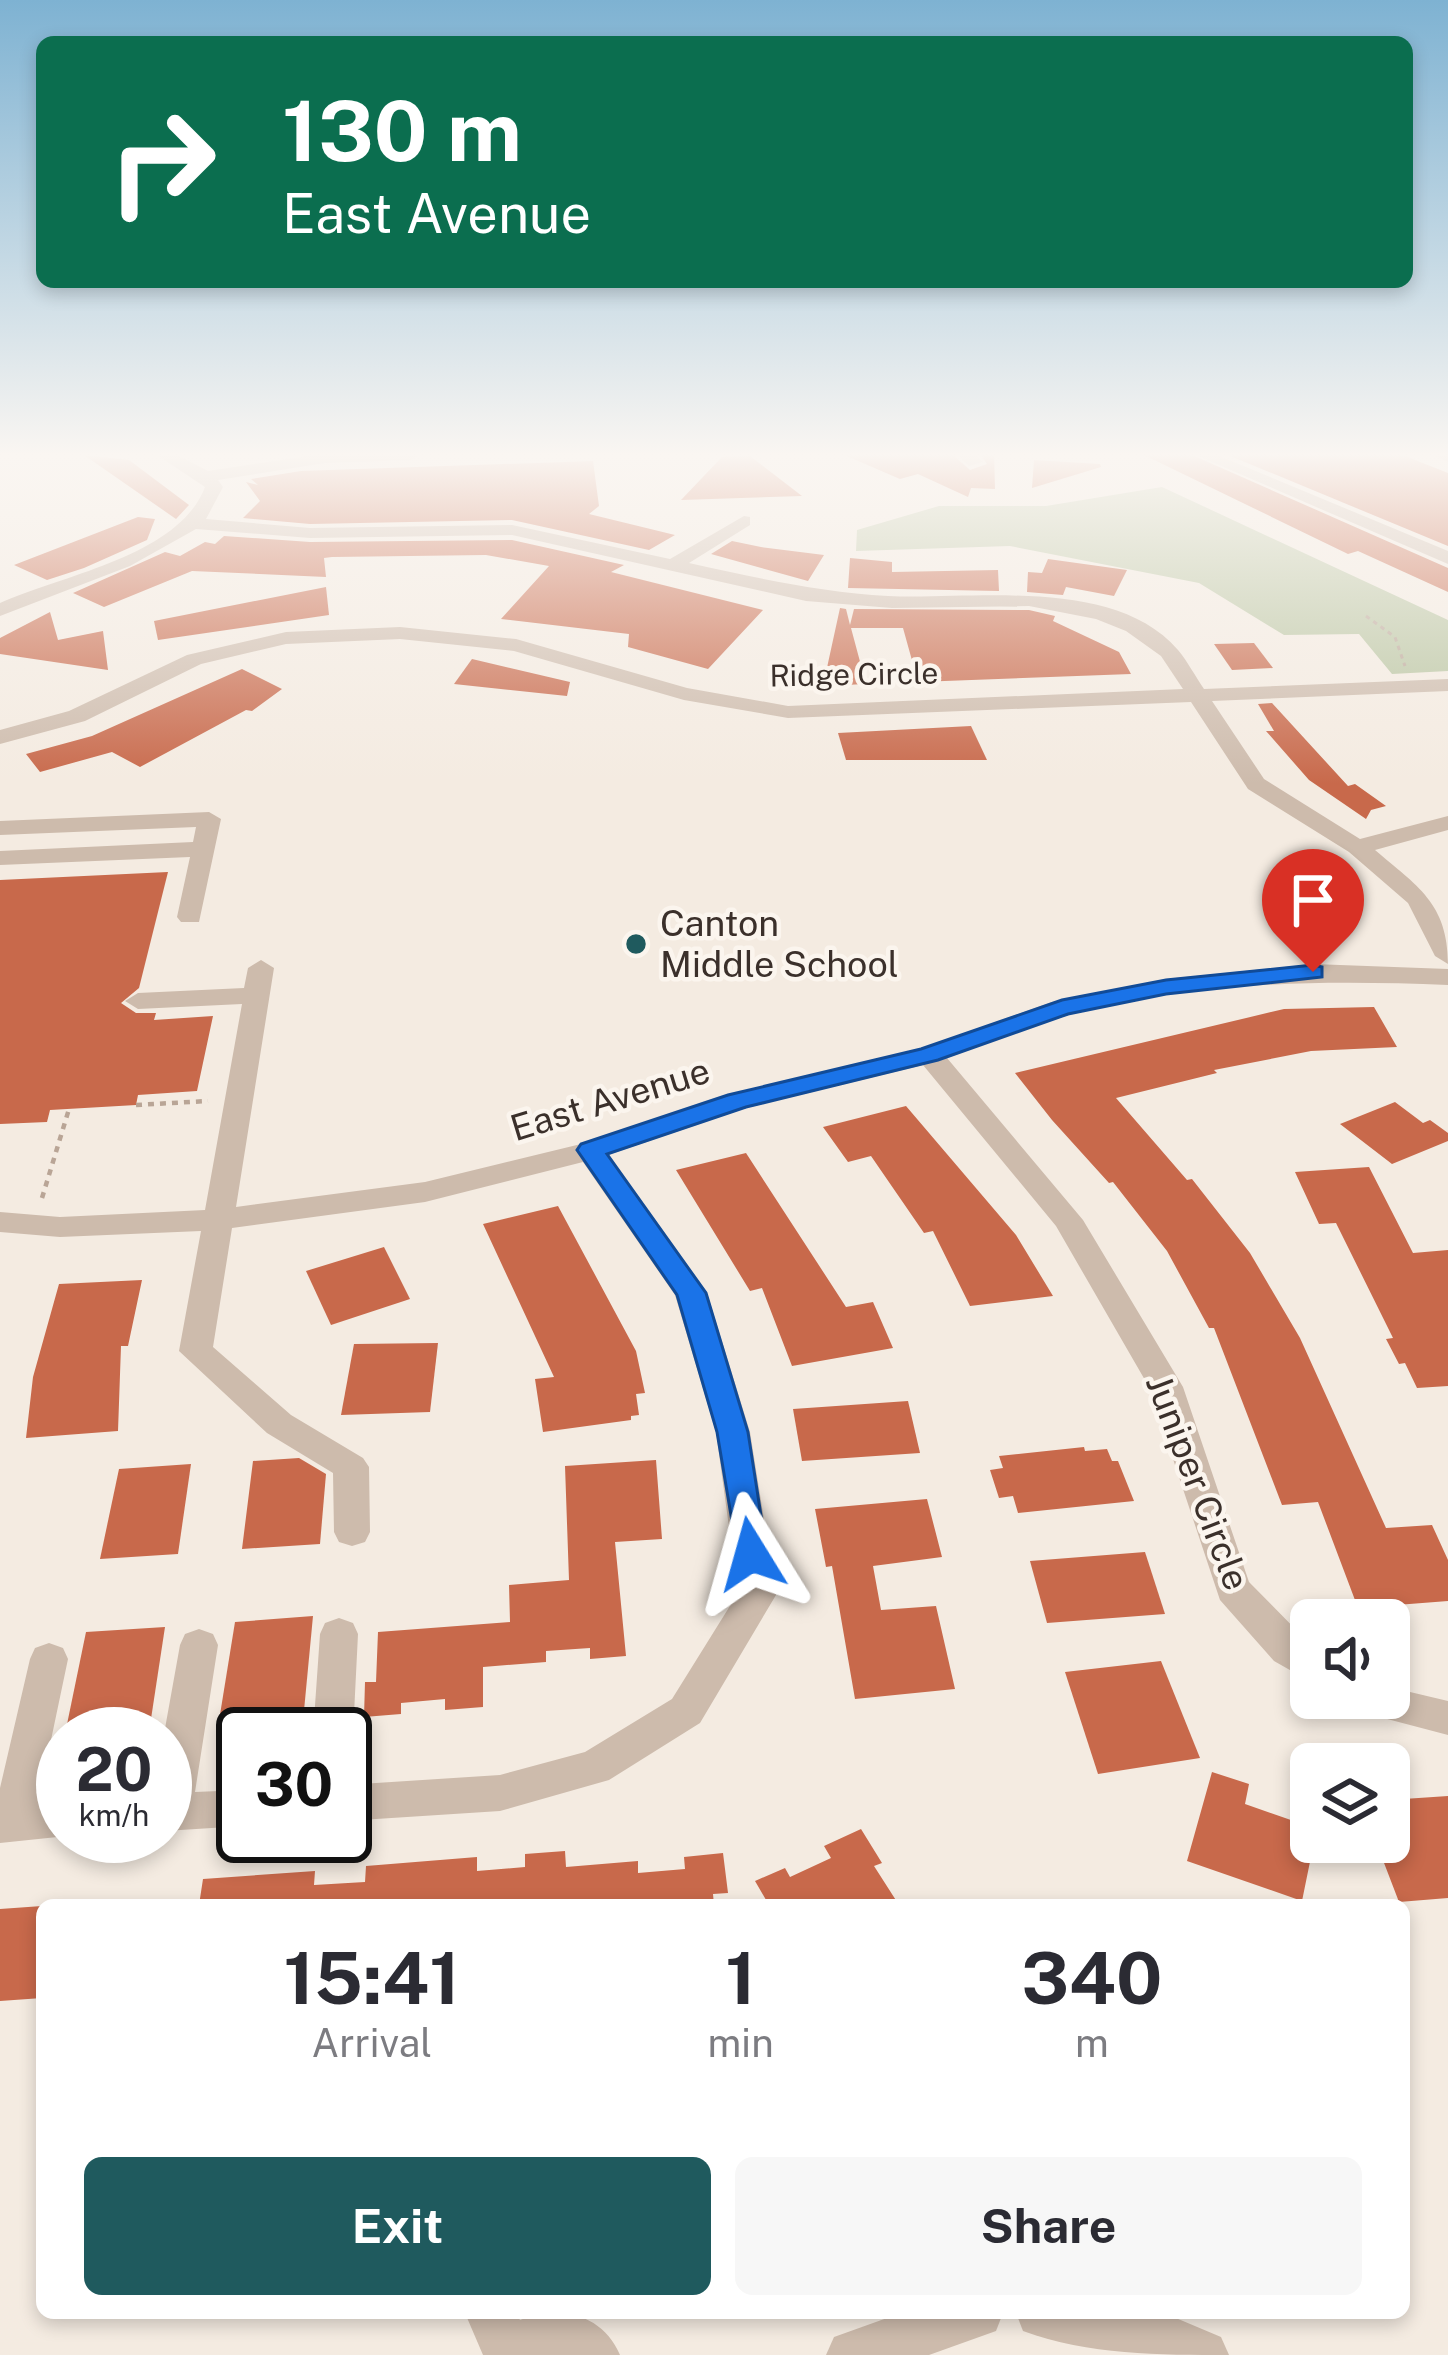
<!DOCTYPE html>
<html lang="en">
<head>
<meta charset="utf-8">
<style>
  body { margin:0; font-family:"Public Sans",sans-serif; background:#f7f7f7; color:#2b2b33; height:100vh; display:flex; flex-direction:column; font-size:45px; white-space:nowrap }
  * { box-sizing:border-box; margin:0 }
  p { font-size:39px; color:#7c7c81 }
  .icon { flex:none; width:66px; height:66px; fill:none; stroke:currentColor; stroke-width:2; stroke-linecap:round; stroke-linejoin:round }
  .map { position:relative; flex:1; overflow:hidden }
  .details { position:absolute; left:36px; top:1899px; width:1374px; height:420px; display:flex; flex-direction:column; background:#fff; border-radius:18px; box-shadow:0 6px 18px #0003 }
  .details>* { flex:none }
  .guide { position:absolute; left:36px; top:36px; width:1377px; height:252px; border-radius:18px; box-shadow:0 6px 18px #0003; background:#0b6e4f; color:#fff; overflow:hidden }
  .controls { position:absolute; left:1290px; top:1599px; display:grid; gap:24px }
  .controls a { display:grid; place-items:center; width:120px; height:120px; border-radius:18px; background:#fff; box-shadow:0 6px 18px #0003; font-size:60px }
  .speed { position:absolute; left:36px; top:1707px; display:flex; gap:24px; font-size:60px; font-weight:700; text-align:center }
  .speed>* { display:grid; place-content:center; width:156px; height:156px; border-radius:50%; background:#fff; box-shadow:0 6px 18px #0003; line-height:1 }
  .speed small { font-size:30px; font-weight:400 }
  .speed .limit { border:6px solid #111; border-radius:18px; background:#fff; color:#111 }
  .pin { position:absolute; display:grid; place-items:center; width:102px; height:102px; color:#fff; margin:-123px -51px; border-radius:50% 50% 50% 0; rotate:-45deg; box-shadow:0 0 12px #0007 }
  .pin .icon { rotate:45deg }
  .me { position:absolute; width:132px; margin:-66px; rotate:352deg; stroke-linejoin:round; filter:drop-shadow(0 0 9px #0008) }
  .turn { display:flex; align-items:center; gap:42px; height:252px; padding:0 48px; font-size:54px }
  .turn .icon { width:156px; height:156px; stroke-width:2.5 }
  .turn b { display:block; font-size:84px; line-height:102px }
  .eta { display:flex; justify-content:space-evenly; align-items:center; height:204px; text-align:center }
  .eta b { font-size:72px; font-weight:700; line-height:84px }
  .action { display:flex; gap:24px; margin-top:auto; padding:24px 48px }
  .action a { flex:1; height:138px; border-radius:18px; background:#1f5a5e; color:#fff; font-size:48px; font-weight:700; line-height:138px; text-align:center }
  .action a+a { background:#f7f7f7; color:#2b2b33 }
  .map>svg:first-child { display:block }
  .green { fill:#b8c4a0 }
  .building { fill:#c8694b }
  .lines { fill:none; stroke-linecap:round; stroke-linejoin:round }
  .path-far1 { stroke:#b9a596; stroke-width:3; stroke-dasharray:4.5 4.5; stroke-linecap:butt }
  .path { stroke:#b9a596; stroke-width:4.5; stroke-dasharray:6 6; stroke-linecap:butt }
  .minor { fill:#cdbbac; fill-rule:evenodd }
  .route { fill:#1a73e8; stroke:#114b97; stroke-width:3 }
  .poi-dot { fill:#1f5a5e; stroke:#fbf5ee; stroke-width:4.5 }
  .labels { text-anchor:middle; stroke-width:9; stroke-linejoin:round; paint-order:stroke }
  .far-street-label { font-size:30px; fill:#3b302b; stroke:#fbf5ee }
  .poi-label { font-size:36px; fill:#3b302b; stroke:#fbf5ee; text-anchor:start }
  .street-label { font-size:36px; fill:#3b302b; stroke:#fbf5ee }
</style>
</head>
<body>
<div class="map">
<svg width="1448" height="2355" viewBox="0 0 1448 2355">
  <rect width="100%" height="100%" fill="#f4ebe1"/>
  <polygon class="green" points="1162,487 1448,620 1448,671 1392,674 1359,634 1284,635 1199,583 1010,546 856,551 857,530 939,506 1046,506"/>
  <g class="building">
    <polygon points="842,454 953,455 970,470 987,464 981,455 994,454 995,489 971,488 968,497 918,474 900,479"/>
    <polygon points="1400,454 1448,473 1448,546 1228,455"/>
    <polygon points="84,455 129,460 189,505 176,519"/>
    <polygon points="1144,455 1192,455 1448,568 1448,592 1358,551 1348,554"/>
    <polygon points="750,456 802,496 681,500 722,457"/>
    <polygon points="1034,460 1100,464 1101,467 1032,488"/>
    <polygon points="593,461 599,506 589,514 675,535 649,550 512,520 310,524 243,518 260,501 246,482 258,485 251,479 301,471"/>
    <polygon points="138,517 155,519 147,540 84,568 47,580 14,565"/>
    <polygon points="224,536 310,542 512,540 624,565 611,572 763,610 708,669 628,647 629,634 501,619 549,566 486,555 332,557 324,558 326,577 192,571 104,607 73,593 165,552 180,556 205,542 215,544"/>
    <polygon points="732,541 761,547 824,555 808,581 711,554"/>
    <polygon points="850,558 892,562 892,572 998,570 999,591 848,588"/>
    <polygon points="1048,559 1127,570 1114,596 1066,587 1063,595 1027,592 1028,572 1042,573"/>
    <polygon points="326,587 329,615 158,640 154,621"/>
    <polygon points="840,608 846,609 850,625 854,609 1029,610 1055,616 1053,621 1119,652 1131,674 918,682 903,628 851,628 866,684 823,686"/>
    <polygon points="50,612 58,640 103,631 108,670 0,654 0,638"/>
    <polygon points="1254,643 1273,668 1232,670 1214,644"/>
    <polygon points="472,659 570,682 567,696 454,684"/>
    <polygon points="242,669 282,689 252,711 246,710 140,767 112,752 40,772 26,754 92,736"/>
    <polygon points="1272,703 1348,786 1355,784 1386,806 1371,810 1366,819 1309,780 1266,731 1274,731 1258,704"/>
    <polygon points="971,726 987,760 846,760 838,733"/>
    <polygon points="168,872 139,988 121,1003 136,1013 156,1013 154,1020 213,1016 197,1091 138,1095 136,1105 50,1110 47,1122 0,1124 0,880"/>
    <polygon points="1374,1007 1397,1047 1311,1051 1214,1070 1217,1073 1116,1098 1187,1180 1192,1179 1250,1253 1300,1338 1386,1528 1432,1525 1448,1560 1448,1601 1358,1608 1318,1502 1282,1505 1214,1328 1209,1328 1167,1251 1113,1182 1109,1183 1052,1120 1015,1073 1284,1009"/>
    <polygon points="1395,1102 1423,1123 1430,1120 1448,1133 1448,1141 1392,1164 1340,1124"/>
    <polygon points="906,1106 1016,1235 1053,1296 970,1306 933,1231 924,1233 871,1156 848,1162 823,1127"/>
    <polygon points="746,1153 846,1307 873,1302 893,1348 792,1366 762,1288 750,1291 676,1170"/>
    <polygon points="1369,1167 1413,1253 1448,1250 1448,1386 1417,1388 1405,1363 1399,1364 1386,1339 1393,1338 1336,1223 1319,1224 1295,1172"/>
    <polygon points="558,1206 636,1351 645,1393 636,1394 639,1415 631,1416 631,1420 543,1432 535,1379 554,1377 483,1224"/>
    <polygon points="384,1247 410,1299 331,1325 306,1271"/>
    <polygon points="142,1280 128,1346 121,1346 118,1431 26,1438 33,1377 59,1284"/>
    <polygon points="438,1343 430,1412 341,1415 354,1344"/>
    <polygon points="908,1401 920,1453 802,1461 793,1409"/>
    <polygon points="1084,1447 1085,1451 1107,1449 1112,1461 1118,1461 1134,1501 1018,1513 1013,1496 999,1498 990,1470 1003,1468 999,1456"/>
    <polygon points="299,1458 326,1474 320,1544 242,1549 253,1461"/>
    <polygon points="656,1460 662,1539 615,1542 626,1656 590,1659 590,1648 546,1651 546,1662 483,1667 483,1707 445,1710 445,1699 401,1703 401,1714 364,1717 365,1682 376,1682 378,1632 510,1622 509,1585 569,1580 565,1466"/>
    <polygon points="191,1464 178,1554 100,1559 119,1469"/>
    <polygon points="927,1499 942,1557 873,1566 881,1610 936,1606 955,1689 855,1699 832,1566 826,1567 815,1509"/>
    <polygon points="1145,1552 1165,1614 1047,1623 1030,1561"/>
    <polygon points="313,1616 303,1721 218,1727 235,1622"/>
    <polygon points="165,1627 149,1732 65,1734 86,1632"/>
    <polygon points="1161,1661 1200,1758 1098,1774 1065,1672"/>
    <polygon points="1212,1772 1249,1784 1245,1804 1311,1827 1314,1842 1302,1901 1187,1861"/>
    <polygon points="1448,1796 1448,1898 1399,1902 1376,1842 1389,1842 1389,1800"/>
    <polygon points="861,1829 882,1863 874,1866 899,1905 769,1905 755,1881 785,1868 790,1877 831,1858 824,1846"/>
    <polygon points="565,1851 566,1867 638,1861 638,1873 685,1869 684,1857 723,1853 728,1893 713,1894 714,1905 437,1905 437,1901 199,1905 203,1879 315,1871 314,1885 365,1882 366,1866 477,1857 477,1871 525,1867 525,1854"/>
    <polygon points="42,1906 42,1998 0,2001 0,1909"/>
  </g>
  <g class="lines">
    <polyline class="path-far1" points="1366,616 1395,637 1405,666"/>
    <g class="path">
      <polyline points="136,1105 208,1101"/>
      <polyline points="42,1198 69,1109"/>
    </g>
    <g class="minor">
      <path d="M157,455H177L208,471L315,455H418L410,460L325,463L218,480L223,487L206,519L310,528L512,525L670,559L744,516L750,517V525L689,563C756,578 820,592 888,596C974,600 1114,576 1178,650C1188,662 1195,676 1204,689L1448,679V691L1212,701L1264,779L1360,839L1448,816V830L1375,850C1417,886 1448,903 1448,964L1435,956L1408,903L1349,852L1248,789L1191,702L788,718L684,700L514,651L400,639L286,644L201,664L85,721L0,744V730L69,711L187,655L286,632L400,627L516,639L687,688L788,706L1183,689L1161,656L1126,631L1096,619L1029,606L892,608L806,601L512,535L310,538L196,529L130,566L0,616V603C62,575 179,556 205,487Z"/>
      <polygon points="957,455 975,455 983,462 969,466"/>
      <polygon points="1196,455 1217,455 1448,551 1448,564"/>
      <polygon points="1434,455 1448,455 1448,462"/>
      <polygon points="209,812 221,819 199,922 181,922 177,917 190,857 0,865 0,851 193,842 196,827 0,835 0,821"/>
      <path d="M261,960L274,968L236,1207L425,1182L581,1144L727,1095L920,1049L1052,1002L1166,979L1313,964L1448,969V985C1321,980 1193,981 1069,1015C1028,1026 987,1044 947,1058L1083,1220L1183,1387L1249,1582L1311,1645V1682L1274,1661L1220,1600L1149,1387L1056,1226L923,1065L746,1108L608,1155L707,1293L750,1432L776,1595L700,1723L609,1780L500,1811L345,1821V1785L500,1775L585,1752L672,1699L738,1593L716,1432L675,1295L583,1162L425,1202L232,1228L213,1347L291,1415L363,1458L369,1467L370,1532L365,1542L352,1546L339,1542L334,1532L333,1473L267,1433L179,1351L201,1231L60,1237L0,1232V1212L60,1217L205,1210L242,1004L138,1009L125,1001L138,993L244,988L248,968Z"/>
      <polygon points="339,1618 353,1623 358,1634 353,1734 345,1747 345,1734 313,1734 320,1634 325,1623"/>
      <polygon points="199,1629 213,1634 218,1645 195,1792 243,1790 243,1826 165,1831 164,1734 180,1645 185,1634"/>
      <polygon points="49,1643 63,1648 68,1659 38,1802 63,1800 63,1836 67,1836 0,1843 0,1788 30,1659 35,1648"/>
      <polygon points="1389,1687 1448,1701 1448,1735 1353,1710 1347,1698 1389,1698"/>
      <path d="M465,2313H516L520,2320C559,2304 603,2314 620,2355H483Z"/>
      <polygon points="901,2313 1003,2313 996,2331 929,2355 826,2355 834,2337"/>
      <path d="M1016,2313H1164L1221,2337L1229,2355C1159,2355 1089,2355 1023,2331Z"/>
    </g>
  </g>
  <linearGradient id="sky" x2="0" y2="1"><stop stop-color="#7eb2d2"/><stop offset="0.58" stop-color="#faf6f2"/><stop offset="1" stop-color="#faf6f2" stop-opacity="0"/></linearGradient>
  <rect width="1448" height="784" fill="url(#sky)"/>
  <polygon class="route" points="1313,965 1322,967 1322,977 1166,994 1068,1014 938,1060 746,1107 607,1154 706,1293 748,1432 767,1554 762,1563 751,1567 739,1563 717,1432 677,1295 577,1150 581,1144 728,1095 921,1049 1062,1000 1166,980"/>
  <circle class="poi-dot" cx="636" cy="944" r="12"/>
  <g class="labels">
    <g class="far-street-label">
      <text transform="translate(854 675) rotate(-1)" y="10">Ridge Circle</text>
    </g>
    <g class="poi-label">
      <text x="660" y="936">Canton<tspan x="660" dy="41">Middle School</tspan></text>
    </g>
    <g class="street-label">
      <text transform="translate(610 1099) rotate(-17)" y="13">East Avenue</text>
      <text transform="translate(1198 1482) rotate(69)" y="13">Juniper Circle</text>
    </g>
  </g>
</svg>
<div class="controls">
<a><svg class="icon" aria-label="sound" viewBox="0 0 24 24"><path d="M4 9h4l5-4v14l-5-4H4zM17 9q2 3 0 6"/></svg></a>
<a><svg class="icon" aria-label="layers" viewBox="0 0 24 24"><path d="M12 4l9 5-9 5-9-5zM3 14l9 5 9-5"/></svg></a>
</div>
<div class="speed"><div>20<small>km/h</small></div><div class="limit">30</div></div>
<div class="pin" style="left:1313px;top:972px;background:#d93025"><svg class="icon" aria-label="arrive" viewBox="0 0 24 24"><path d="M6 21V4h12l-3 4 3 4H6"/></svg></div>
<svg class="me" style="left:751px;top:1554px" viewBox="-20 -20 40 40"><path d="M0-17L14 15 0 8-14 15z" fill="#1a73e8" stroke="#fff" stroke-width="4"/></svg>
<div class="guide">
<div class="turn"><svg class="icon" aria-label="right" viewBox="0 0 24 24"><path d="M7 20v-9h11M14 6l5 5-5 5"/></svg><div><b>130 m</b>East Avenue</div></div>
</div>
<section class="details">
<div class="eta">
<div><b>15:41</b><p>Arrival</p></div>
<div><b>1</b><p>min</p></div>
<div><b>340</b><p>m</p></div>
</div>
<div class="action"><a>Exit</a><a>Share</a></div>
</section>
</div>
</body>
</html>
